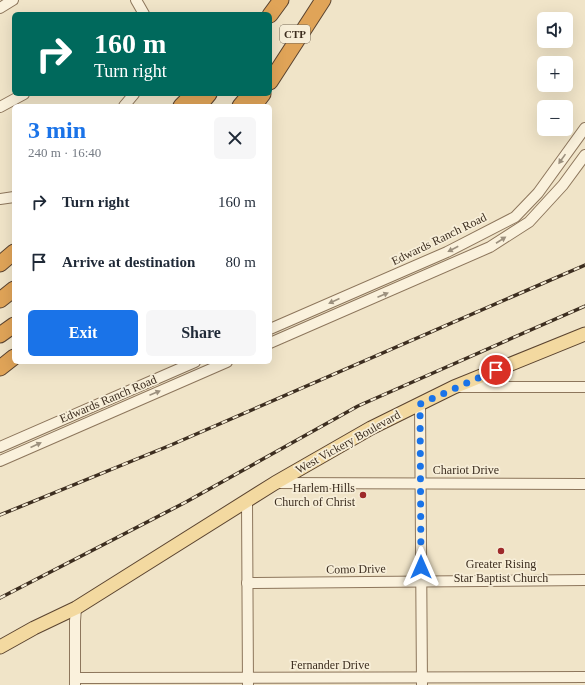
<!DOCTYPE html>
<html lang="en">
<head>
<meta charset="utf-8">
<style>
  body { margin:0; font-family:"Times New Roman",serif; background:#f6f6f7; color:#1f2937; height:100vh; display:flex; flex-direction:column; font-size:15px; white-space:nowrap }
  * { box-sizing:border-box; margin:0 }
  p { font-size:13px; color:#747a83 }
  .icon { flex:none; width:22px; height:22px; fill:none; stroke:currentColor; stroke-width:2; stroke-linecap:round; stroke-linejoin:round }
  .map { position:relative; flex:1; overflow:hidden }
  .panel { position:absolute; left:12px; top:104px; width:260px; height:260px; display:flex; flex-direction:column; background:#fff; border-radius:6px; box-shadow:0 4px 16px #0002 }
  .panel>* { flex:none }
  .guide { position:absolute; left:12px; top:12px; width:260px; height:84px; border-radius:6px; box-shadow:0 4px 16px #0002; background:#00695c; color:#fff; overflow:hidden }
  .controls { position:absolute; left:537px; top:12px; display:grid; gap:8px }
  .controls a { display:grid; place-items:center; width:36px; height:36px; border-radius:6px; background:#fff; box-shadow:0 4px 16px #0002; font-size:20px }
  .pin { position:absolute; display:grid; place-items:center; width:34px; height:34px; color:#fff; margin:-17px; border:2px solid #fff; border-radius:50%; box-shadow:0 1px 4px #0007 }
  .me { position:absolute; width:44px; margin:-22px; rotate:0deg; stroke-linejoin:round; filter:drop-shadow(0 0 3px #0008) }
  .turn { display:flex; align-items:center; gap:14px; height:84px; padding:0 16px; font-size:18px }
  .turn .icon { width:52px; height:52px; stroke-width:2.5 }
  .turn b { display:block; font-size:28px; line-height:34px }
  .round { display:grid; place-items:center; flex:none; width:42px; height:42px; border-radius:6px; background:#f6f6f7 }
  .overview { display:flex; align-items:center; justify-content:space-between; height:68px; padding:0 16px }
  h1 { font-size:24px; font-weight:700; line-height:30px; color:#1a73e8 }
  .primary-button { display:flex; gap:8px; margin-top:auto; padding:8px 16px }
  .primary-button a { flex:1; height:46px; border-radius:6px; background:#1a73e8; color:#fff; font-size:16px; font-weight:700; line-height:46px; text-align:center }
  .primary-button a+a { background:#f6f6f7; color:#1f2937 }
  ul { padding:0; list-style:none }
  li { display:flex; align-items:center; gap:12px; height:60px; padding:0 16px }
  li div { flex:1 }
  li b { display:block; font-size:15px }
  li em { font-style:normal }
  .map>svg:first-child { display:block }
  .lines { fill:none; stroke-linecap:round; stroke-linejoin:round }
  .minor-casing { stroke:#8d765c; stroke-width:12 }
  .major-casing { stroke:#5b4430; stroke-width:15 }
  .highway-casing { stroke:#5b4430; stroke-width:17 }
  .minor { stroke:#faf1dc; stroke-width:10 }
  .major { stroke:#f3d9a0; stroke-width:13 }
  .highway { stroke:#e0a458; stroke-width:15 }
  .rail-casing { stroke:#3d2e20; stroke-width:3.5 }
  .rail { stroke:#f7eed8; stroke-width:2; stroke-dasharray:6; stroke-linecap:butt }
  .oneway { fill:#9c907e }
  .route { stroke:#1a73e8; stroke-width:7; stroke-dasharray:0 12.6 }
  .poi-dot { fill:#9e2a2b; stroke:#f7eed8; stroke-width:1.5 }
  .labels { text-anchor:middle; stroke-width:3.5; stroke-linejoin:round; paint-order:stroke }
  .shield { fill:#f7eed8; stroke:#756857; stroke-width:1 }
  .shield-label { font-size:11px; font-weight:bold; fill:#3d2e20 }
  .street-label { font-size:12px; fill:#3d2e20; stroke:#f7eed8 }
  .poi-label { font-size:12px; fill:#3d2e20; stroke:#f7eed8; text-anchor:end }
</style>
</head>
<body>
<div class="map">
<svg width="585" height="685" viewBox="0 0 585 685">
  <rect width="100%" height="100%" fill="#f0e4c8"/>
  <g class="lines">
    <g class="minor-casing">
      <g id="minor">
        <polyline points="136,0 144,14"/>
        <polyline points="0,8 13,0"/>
        <polyline points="124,106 134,94"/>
        <polyline points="0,107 24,94"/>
        <polyline points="0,199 14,197"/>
        <polyline points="270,329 447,252 515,217 538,193 585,128"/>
        <polyline points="270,343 490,247 529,222 563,185 585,155"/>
        <polyline points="458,387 585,387"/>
        <polyline points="420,403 422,685"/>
        <polyline points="0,447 195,362"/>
        <polyline points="0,461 227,362"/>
        <polyline points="275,483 585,484"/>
        <polyline points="247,501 248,685"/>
        <polyline points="247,583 585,580"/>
        <polyline points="75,678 585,677"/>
        <polyline points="75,685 75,621 76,608"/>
      </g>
    </g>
    <g class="major-casing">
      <polyline id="major" points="0,647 34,628 76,608 275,483 371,428 454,387 585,334"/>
    </g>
    <g class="highway-casing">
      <g id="highway">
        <polyline points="270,15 281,0"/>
        <polyline points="270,82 323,0"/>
        <polyline points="181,106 193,94"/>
        <polyline points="199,106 209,94"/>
        <polyline points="240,106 250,94"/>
        <polyline points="254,106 263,94"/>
        <polyline points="0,264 14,252"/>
        <polyline points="0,300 14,289"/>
        <polyline points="0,335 14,325"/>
        <polyline points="0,368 14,357"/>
      </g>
    </g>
    <use href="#minor" class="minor"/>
    <use href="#major" class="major"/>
    <use href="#highway" class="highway"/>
    <g class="rail-casing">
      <g id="rail">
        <polyline points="0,515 171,445 585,265"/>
        <polyline points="0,598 186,502 358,406 585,306"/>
      </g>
    </g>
    <use href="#rail" class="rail"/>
  </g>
  <defs><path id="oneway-solid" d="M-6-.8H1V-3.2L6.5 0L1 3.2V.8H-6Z"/></defs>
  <g class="oneway">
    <use href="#oneway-solid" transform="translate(562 159) rotate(125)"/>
    <use href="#oneway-solid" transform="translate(501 240) rotate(-33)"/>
    <use href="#oneway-solid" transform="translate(453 249) rotate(152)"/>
    <use href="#oneway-solid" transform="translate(383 295) rotate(-23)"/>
    <use href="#oneway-solid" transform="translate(334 301) rotate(156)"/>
    <use href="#oneway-solid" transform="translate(155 393) rotate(-23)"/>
    <use href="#oneway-solid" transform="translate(36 445) rotate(-24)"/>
  </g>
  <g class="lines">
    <polyline class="route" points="421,567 420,404 496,370"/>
  </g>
  <g class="poi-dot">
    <circle cx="363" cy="495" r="4"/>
    <circle cx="501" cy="551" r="4"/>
  </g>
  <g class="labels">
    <rect class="shield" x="280" y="25" width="30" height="18" rx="3"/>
    <g class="shield-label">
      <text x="295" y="38">CTP</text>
    </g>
    <g class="street-label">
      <text transform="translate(439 239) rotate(-26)" y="4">Edwards Ranch Road</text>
      <text transform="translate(108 399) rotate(-23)" y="4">Edwards Ranch Road</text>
      <text transform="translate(348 442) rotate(-29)" y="4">West Vickery Boulevard</text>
      <text x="466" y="474">Chariot Drive</text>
      <text transform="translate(356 569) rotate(-1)" y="4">Como Drive</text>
      <text x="330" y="669">Fernander Drive</text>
    </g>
    <g class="poi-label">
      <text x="355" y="492">Harlem Hills<tspan x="355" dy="14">Church of Christ</tspan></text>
      <text x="501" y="568" text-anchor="middle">Greater Rising<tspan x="501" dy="14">Star Baptist Church</tspan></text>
    </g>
  </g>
</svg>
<div class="controls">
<a><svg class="icon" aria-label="sound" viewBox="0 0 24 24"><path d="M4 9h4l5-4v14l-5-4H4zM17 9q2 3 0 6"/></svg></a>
<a>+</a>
<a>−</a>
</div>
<div class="pin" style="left:496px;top:370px;background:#d93025"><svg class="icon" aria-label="arrive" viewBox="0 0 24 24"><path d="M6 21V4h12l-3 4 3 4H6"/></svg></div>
<svg class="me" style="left:421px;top:567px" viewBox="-20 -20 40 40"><path d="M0-17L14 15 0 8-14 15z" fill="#1a73e8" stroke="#fff" stroke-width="4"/></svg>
<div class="guide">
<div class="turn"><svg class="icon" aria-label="right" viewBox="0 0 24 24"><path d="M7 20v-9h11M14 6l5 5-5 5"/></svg><div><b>160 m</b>Turn right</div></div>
</div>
<section class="panel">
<div class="overview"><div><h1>3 min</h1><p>240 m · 16:40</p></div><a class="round"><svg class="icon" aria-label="close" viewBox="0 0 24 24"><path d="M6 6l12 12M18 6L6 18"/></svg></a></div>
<ul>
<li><svg class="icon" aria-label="right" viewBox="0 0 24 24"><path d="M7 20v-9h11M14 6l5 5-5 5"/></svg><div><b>Turn right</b></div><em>160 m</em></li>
<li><svg class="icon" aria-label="arrive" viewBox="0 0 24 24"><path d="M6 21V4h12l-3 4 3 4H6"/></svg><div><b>Arrive at destination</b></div><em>80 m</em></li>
</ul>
<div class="primary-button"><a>Exit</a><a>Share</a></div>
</section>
</div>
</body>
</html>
